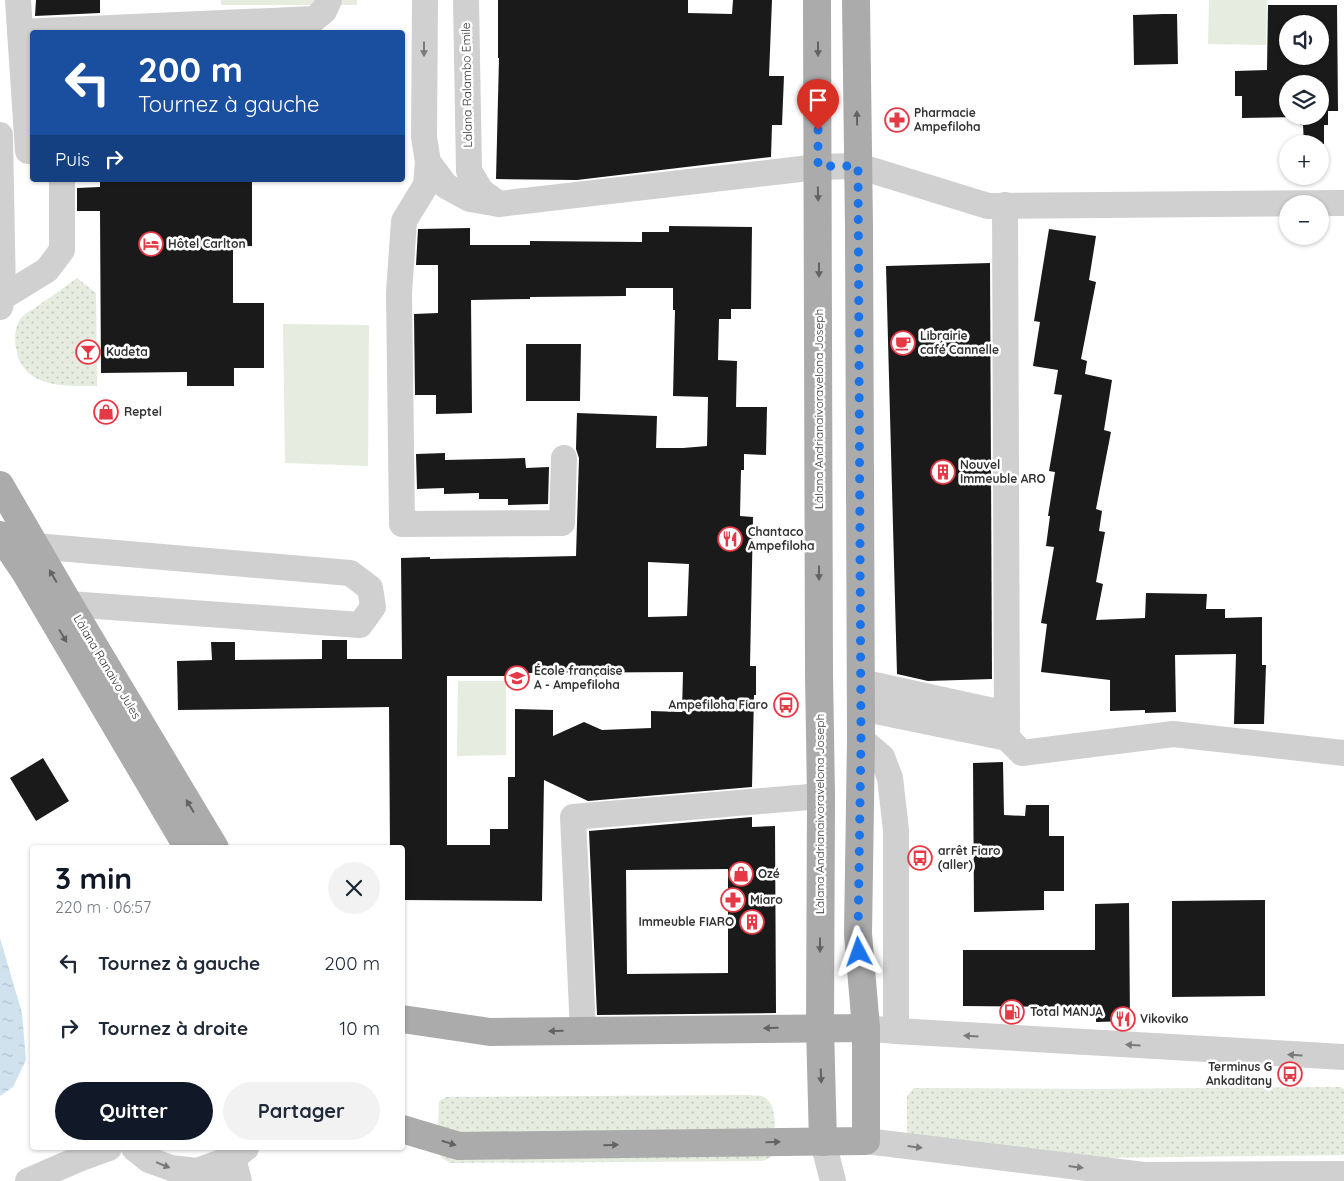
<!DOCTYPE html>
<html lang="fr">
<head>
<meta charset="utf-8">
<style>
  body { margin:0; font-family:Quicksand,sans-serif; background:#f2f2f3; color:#1f2937; height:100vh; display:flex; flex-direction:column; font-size:19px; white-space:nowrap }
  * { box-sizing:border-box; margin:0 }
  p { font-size:16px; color:#747a83 }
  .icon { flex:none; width:28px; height:28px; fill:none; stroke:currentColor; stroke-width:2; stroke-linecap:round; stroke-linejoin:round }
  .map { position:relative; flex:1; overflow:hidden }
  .sheet { position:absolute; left:30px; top:845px; width:375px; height:305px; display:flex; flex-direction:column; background:#fff; border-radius:5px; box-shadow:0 1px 4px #0004 }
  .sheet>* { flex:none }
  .top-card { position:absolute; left:30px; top:30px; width:375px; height:152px; border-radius:5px; box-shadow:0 1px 4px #0004; background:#1a4fa0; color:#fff; overflow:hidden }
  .controls { position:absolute; left:1279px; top:15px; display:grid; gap:10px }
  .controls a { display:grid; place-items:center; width:50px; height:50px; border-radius:50%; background:#fff; box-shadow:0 1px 4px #0004; font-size:25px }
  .pin { position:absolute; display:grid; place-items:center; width:42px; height:42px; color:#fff; margin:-51px -21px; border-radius:50% 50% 50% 0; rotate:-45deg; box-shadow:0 0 5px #0007 }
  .pin .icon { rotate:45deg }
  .me { position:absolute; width:55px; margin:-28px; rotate:356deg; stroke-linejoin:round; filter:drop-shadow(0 0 4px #0008) }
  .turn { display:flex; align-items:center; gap:18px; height:105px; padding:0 25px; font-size:22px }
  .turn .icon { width:65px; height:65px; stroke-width:2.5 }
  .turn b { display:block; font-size:35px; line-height:42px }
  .then { display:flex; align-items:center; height:48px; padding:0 25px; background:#0003; gap:10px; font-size:19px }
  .round { display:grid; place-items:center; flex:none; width:52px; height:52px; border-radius:26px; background:#f2f2f3 }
  .head { display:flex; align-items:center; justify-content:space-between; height:85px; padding:0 25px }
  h1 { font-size:30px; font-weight:700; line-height:38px; color:#111827 }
  .primary-button { display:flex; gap:10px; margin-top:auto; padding:10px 25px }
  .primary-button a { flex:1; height:58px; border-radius:30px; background:#111827; color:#fff; font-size:20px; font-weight:700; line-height:58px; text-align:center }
  .primary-button a+a { background:#f2f2f3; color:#1f2937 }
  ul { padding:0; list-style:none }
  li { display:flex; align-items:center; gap:15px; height:65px; padding:0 25px }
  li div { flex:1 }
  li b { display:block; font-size:19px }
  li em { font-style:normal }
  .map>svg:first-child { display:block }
  .garden { fill:url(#garden-dots) }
  .pitch { fill:#e6ecdf }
  .water { fill:url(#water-ripples) }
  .building { fill:#1a1a1a; fill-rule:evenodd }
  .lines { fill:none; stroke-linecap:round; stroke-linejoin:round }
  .minor { stroke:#d0d0d0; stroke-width:26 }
  .major { stroke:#ababab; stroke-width:28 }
  .oneway { fill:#7a7a7a }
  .oneway2 { fill:#636363 }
  .route { stroke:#1a73e8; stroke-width:9; stroke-dasharray:0 16.2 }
  .labels { text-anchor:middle; stroke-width:5; stroke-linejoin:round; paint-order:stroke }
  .street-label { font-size:12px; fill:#333; stroke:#fff }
  .poi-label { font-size:12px; font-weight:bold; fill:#333; stroke:#fff; text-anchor:start }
</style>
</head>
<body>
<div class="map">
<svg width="1344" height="1181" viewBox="0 0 1344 1181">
  <defs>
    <pattern id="garden-dots" width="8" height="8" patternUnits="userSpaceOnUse" patternTransform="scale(1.25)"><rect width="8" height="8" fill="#e6ecdf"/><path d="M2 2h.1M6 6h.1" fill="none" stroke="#c6cbc0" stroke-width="1.8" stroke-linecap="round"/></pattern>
    <pattern id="water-ripples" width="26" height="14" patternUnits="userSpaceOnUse" patternTransform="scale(1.25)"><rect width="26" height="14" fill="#cfe2ee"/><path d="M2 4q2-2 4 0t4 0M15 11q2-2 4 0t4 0" fill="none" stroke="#b2c2cd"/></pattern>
  </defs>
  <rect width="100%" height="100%" fill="#fff"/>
  <g class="garden">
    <path d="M77,278L96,293L97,386C65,386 22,389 16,348C14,337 15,327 21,318C24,314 32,310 36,307C50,297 64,288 77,278Z"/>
    <polygon points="1341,1087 1344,1089 1344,1155 1093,1158 907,1150 907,1096 914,1088 1092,1089"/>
    <path d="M749,1095C753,1096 758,1095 761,1096C780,1101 774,1135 774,1151L771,1157L763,1161L450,1163L442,1158L437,1151L439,1101L446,1097Z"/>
  </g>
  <g class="pitch">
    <rect x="221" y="0" width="136" height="5"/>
    <polygon points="1209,0 1267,0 1266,45 1208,44"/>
    <polygon points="283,324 369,325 368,466 285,463"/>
    <polygon points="458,681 506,681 506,755 457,756"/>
  </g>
  <polygon class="water" points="0,938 22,1013 26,1060 13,1087 0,1096"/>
  <g class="building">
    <polygon points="36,0 100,0 100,13 35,16"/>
    <polygon points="498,0 688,0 688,13 732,14 733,0 772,0 769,76 784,76 782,125 772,125 771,157 577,180 496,179 499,58 498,58"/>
    <path d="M1268,5H1337L1338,111H1328V125H1324V144H1304L1303,125H1300V117L1242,118V96H1235V71L1267,70ZM1288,24H1320V56H1288ZM1288,84H1320V116H1288Z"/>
    <polygon points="1163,14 1177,14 1178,64 1134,65 1133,15"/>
    <polygon points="100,180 252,180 252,246 233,247 233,303 264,303 264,368 234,368 234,386 187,386 187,372 101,373 100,211 77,211 77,188 100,187"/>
    <path d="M669,226L752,227L751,309H731V319H719L718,360L737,361L736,407H767L766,455L744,454V470H741L740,516L753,517L750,666H756V695H754L752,787L588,801L544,780L542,901L402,900V848H390L389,707L178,710L177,661L212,660L211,642H235V660L322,659V640H347V659H402L401,558L430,557V559L576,556L579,458L576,449L577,413L657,416L656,448H683L707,446L708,397L673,396L675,310H673V288H626V296L530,297V299L471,300L472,413L436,414V395H415L414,314L438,313V265H416L418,229L470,228V245H530V241L642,242V232H669ZM648,562L689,564L687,616L648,617ZM683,672L682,712L651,711V728L602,730L584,722L553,736V710L515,709V777H508V829H490V845H447V676H520V673Z"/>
    <polygon points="1049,229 1096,236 1089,280 1096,282 1081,359 1087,361 1085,374 1112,380 1104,430 1111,432 1096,509 1102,511 1099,531 1105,532 1096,582 1103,584 1096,620 1145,618 1146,593 1207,594 1206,609 1225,609 1225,618 1262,617 1262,665 1266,665 1264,724 1234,724 1236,654 1175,655 1176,712 1145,713 1145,710 1110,711 1110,680 1041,672 1047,624 1041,623 1054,547 1046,546 1050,516 1048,516 1055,472 1049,471 1062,395 1054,394 1058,370 1033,366 1040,322 1034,321"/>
    <polygon points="990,263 992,679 928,681 897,674 886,266"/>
    <polygon points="526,344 581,344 580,401 526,401"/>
    <polygon points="445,453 445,460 525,458 526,468 549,467 548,504 508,505 508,499 479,499 479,493 444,494 444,488 417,489 416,454"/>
    <polygon points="43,758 69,801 36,821 10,778"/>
    <polygon points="1003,762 1004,815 1025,816 1026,805 1049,805 1049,836 1064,836 1064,891 1044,891 1044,910 974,912 973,763"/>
    <path d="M752,817V827L775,826L776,1013L597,1015L589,831ZM728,869V973L627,974L626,870Z"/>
    <polygon points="1265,900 1265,996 1172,997 1172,901"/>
    <polygon points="1129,903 1130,1021 1096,1022 1096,1007 963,1006 963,950 1095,950 1095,904"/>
  </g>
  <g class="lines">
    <g class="minor">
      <polyline points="18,0 28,151"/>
      <polyline points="425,0 424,137 428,162 446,186 470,199 499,204 818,167 858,166 988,206 1344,203"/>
      <polyline points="466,0 469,171 481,191 499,204"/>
      <polyline points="20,32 314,19 324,11 329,0"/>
      <polyline points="0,135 3,297 0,307"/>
      <polyline points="428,162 426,185 404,221 399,293 402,524 562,523 564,458"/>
      <polyline points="3,297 47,270 62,250 62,180"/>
      <polyline points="35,546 350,573 370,588 373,607 360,625 69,604"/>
      <polyline points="861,682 1007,714"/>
      <polyline points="861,708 1007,738 1005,205"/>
      <polyline points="1007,738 1022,753 1173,734 1344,753"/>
      <polyline points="861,739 882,757 890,778 896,830 896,1031"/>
      <polyline points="866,1028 896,1031 1344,1057"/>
      <polyline points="583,1031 573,817 821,796"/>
      <polyline points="866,1141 1144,1175 1344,1174"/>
      <polyline points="823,1142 833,1181"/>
      <polyline points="134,1148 149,1160 171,1168 197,1171 213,1181"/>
      <polyline points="233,1158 239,1181"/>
      <polyline points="197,1171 233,1158 246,1148"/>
      <polyline points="28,1181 81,1158 109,1148"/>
    </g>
    <g class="major">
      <polyline points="817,0 819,673 821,796 820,1027 823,1142"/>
      <polyline points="0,485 69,604 215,848"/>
      <polyline points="0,535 25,572 188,848"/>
      <polyline points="402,1019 490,1032 866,1028"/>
      <polyline points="402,1129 459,1146 866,1141 866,1028 858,934 861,739 859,227 856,0"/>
    </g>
  </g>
  <defs><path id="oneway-solid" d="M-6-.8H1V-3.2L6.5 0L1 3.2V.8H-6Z" transform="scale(1.25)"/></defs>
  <g class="oneway">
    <use href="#oneway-solid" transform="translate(424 49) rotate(90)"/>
    <use href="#oneway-solid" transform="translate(971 1036) rotate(-177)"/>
    <use href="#oneway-solid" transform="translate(1133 1045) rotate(-177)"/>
    <use href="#oneway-solid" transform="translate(1295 1055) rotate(-177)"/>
    <use href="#oneway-solid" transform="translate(915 1147) rotate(7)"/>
    <use href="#oneway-solid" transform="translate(163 1165) rotate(22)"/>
    <use href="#oneway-solid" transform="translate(1076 1167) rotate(7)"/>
  </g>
  <g class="oneway2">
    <use href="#oneway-solid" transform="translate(818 49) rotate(90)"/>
    <use href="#oneway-solid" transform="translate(857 118) rotate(-91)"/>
    <use href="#oneway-solid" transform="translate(818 194) rotate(89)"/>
    <use href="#oneway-solid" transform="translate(819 270) rotate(90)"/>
    <use href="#oneway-solid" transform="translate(819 573) rotate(90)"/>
    <use href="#oneway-solid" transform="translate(53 576) rotate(-120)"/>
    <use href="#oneway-solid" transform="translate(63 636) rotate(59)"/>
    <use href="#oneway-solid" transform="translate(190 806) rotate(-121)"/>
    <use href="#oneway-solid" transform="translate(820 945) rotate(90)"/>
    <use href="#oneway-solid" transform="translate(771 1028) rotate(179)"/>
    <use href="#oneway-solid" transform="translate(556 1031) rotate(179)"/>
    <use href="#oneway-solid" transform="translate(821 1076) rotate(88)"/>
    <use href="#oneway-solid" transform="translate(773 1142) rotate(-1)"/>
    <use href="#oneway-solid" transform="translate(449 1143) rotate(17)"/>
    <use href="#oneway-solid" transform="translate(611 1145) rotate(-1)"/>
  </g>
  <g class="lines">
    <polyline class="route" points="818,130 818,166 858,166 861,739 858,934 859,952"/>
  </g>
  <defs>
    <g id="pharmacy-ring" transform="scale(1.25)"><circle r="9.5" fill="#fff" stroke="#e63946" stroke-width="1.5"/><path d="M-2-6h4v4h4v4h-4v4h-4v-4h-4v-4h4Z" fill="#e63946"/></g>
    <g id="hotel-ring" transform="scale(1.25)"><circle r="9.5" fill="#fff" stroke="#e63946" stroke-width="1.5"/><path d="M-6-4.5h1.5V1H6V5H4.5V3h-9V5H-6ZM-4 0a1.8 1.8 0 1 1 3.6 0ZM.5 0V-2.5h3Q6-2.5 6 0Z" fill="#e63946"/></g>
    <g id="cafe-ring" transform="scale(1.25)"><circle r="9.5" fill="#fff" stroke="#e63946" stroke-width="1.5"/><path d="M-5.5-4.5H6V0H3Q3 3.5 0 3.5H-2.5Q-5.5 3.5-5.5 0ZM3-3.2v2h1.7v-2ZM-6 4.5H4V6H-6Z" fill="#e63946"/></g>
    <g id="bar-ring" transform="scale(1.25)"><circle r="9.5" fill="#fff" stroke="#e63946" stroke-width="1.5"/><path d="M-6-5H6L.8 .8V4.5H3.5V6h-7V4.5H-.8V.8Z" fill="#e63946"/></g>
    <g id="shop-ring" transform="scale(1.25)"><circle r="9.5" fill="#fff" stroke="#e63946" stroke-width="1.5"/><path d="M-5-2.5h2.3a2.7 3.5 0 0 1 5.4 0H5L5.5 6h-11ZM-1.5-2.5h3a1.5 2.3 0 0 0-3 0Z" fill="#e63946"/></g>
    <g id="building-ring" transform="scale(1.25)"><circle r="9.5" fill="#fff" stroke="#e63946" stroke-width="1.5"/><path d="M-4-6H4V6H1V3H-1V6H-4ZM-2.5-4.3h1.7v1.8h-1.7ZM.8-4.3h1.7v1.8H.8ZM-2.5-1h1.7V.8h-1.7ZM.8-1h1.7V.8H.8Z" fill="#e63946"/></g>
    <g id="restaurant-ring" transform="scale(1.25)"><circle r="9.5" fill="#fff" stroke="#e63946" stroke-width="1.5"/><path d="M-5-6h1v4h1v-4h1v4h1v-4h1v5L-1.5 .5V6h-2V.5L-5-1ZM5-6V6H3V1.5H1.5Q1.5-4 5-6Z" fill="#e63946"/></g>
    <g id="school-ring" transform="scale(1.25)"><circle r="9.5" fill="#fff" stroke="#e63946" stroke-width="1.5"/><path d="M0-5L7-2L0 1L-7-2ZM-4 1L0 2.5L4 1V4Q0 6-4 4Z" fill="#e63946"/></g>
    <g id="bus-ring" transform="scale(1.25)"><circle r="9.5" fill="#fff" stroke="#e63946" stroke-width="1.5"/><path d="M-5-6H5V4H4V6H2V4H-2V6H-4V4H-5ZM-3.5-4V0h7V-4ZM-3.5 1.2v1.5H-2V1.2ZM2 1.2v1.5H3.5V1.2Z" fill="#e63946"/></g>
    <g id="fuel-ring" transform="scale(1.25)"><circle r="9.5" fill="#fff" stroke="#e63946" stroke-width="1.5"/><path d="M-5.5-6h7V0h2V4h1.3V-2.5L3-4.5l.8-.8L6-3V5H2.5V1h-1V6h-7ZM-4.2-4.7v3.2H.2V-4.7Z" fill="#e63946"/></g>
  </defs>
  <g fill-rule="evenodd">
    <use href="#pharmacy-ring" x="897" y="120"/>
    <use href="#hotel-ring" x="151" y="244"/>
    <use href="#cafe-ring" x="903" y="343"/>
    <use href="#bar-ring" x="88" y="352"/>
    <use href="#shop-ring" x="106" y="412"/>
    <use href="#building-ring" x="943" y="472"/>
    <use href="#restaurant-ring" x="730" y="539"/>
    <use href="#school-ring" x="517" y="678"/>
    <use href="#bus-ring" x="786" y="705"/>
    <use href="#bus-ring" x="920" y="858"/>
    <use href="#shop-ring" x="741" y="874"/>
    <use href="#pharmacy-ring" x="733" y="900"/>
    <use href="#building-ring" x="752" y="922"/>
    <use href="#fuel-ring" x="1012" y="1012"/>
    <use href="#restaurant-ring" x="1123" y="1019"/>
    <use href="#bus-ring" x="1290" y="1074"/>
  </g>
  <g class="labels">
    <g class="street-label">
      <text transform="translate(467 85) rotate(-91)" y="4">Làlana Ralambo Emile</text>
      <text transform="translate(819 409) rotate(-90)" y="4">Làlana Andrianaivoravelona Joseph</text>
      <text transform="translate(107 667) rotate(59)" y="4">Làlana Ranaivo Jules</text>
      <text transform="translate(820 814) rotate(-90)" y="4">Làlana Andrianaivoravelona Joseph</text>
    </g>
    <g class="poi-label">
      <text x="914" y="117">Pharmacie<tspan x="914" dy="14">Ampefiloha</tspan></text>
      <text x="168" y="248">Hôtel Carlton</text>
      <text x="920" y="340">Librairie<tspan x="920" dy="14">café Cannelle</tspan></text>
      <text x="106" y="356">Kudeta</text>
      <text x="124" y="416">Reptel</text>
      <text x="960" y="469">Nouvel<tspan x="960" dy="14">Immeuble ARO</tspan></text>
      <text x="748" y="536">Chantaco<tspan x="748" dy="14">Ampefiloha</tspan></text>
      <text x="534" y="675">École française<tspan x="534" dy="14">A - Ampefiloha</tspan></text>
      <text x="768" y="709" text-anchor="end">Ampefiloha Fiaro</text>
      <text x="938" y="855">arrêt Fiaro<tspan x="938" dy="14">(aller)</tspan></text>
      <text x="758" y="878">Ozé</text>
      <text x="750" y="904">Miaro</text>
      <text x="734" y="926" text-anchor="end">Immeuble FIARO</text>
      <text x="1030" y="1016">Total MANJA</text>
      <text x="1140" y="1023">Vikoviko</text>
      <text x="1272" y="1071" text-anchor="end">Terminus G<tspan x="1272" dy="14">Ankaditany</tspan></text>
    </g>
  </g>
</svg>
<div class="controls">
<a><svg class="icon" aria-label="sound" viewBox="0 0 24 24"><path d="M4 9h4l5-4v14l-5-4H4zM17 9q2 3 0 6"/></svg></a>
<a><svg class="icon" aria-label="layers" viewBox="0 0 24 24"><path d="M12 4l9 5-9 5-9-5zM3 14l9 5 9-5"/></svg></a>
<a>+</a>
<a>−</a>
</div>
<div class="pin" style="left:818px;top:130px;background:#d93025"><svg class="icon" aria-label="arrive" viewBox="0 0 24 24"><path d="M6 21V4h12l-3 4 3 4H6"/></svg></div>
<svg class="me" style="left:859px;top:952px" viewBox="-20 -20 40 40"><path d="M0-17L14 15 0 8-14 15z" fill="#1a73e8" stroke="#fff" stroke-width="4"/></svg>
<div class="top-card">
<div class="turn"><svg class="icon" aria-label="left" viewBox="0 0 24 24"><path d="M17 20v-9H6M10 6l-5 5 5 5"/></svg><div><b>200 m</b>Tournez à gauche</div></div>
<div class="then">Puis<svg class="icon" aria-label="right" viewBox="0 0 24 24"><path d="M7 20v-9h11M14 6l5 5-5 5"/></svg></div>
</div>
<section class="sheet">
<div class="head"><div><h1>3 min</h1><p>220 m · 06:57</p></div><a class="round"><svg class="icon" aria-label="close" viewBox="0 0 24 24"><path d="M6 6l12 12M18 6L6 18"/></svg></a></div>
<ul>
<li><svg class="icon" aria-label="left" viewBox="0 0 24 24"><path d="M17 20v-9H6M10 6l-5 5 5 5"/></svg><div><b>Tournez à gauche</b></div><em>200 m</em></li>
<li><svg class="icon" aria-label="right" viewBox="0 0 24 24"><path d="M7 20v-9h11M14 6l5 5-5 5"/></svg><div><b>Tournez à droite</b></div><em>10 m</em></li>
</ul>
<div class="primary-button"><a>Quitter</a><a>Partager</a></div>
</section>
</div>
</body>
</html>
